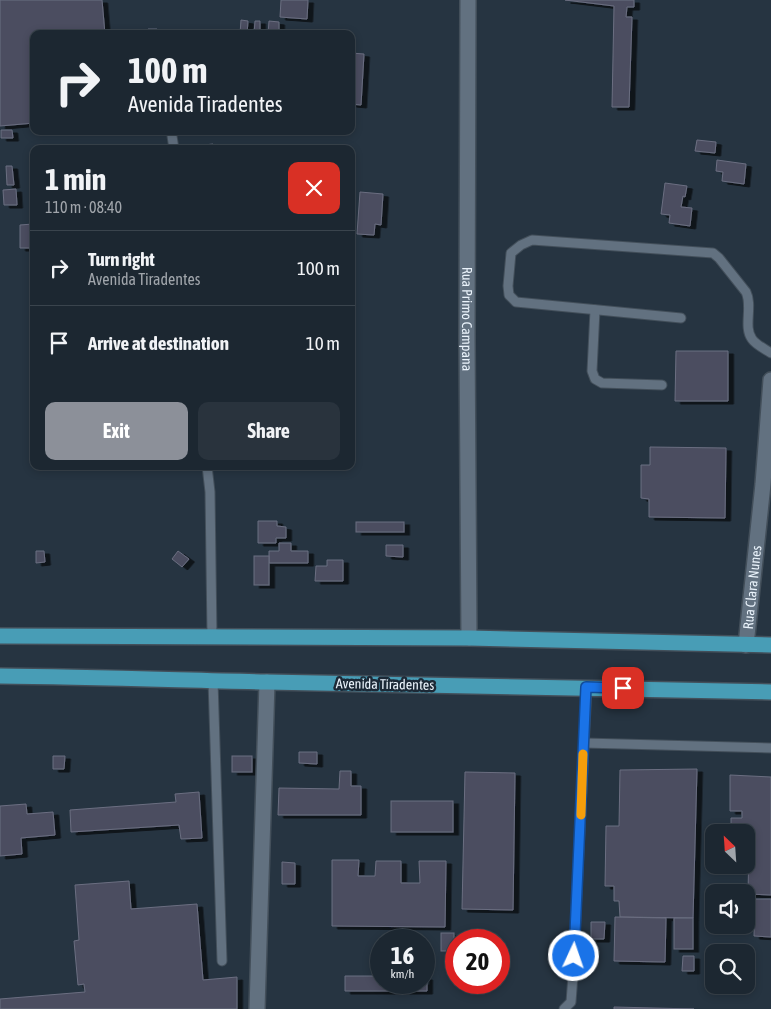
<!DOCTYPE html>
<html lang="en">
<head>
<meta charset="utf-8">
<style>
  body { margin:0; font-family:"Asap Condensed",sans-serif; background:#29333d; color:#f1f3f6; height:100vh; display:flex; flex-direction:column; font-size:19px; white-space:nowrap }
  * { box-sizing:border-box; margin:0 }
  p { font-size:16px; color:#a0a5ab }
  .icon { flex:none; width:28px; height:28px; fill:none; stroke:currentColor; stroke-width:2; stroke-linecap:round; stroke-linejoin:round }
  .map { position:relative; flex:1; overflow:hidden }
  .drawer { position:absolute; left:30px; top:145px; width:325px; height:325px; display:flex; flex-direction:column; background:#1c2731; border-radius:10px; box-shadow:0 2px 8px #0003,0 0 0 1px #3a444d }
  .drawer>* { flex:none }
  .guide { position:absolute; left:30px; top:30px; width:325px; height:105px; border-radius:10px; box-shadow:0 2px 8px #0003,0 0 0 1px #3a444d; background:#1c2731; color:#f1f3f6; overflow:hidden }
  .needle { width:32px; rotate:335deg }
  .buttons { position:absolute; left:705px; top:824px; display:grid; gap:10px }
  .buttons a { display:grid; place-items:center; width:50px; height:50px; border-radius:10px; background:#1c2731; box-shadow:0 2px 8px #0003,0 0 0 1px #3a444d; font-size:25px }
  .speed { position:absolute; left:370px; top:929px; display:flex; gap:10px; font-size:25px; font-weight:700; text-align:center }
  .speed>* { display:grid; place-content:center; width:65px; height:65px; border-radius:50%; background:#1c2731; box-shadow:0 2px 8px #0003,0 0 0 1px #3a444d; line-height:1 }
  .speed small { font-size:12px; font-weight:400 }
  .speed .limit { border:8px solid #d22; background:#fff; color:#111 }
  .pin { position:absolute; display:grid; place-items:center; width:42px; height:42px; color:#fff; margin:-21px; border-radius:10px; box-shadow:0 2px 8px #0006 }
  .me { position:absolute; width:55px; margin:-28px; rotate:3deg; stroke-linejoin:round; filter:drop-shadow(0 0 4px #0008) }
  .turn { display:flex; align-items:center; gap:18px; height:105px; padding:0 15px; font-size:22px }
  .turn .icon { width:65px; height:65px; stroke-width:2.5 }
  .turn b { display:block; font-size:35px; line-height:42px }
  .round { display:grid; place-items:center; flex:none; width:52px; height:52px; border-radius:10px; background:#29333d }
  .overview { display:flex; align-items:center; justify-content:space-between; height:85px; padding:0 15px }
  h1 { font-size:30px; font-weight:700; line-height:38px }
  .primary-button { display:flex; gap:10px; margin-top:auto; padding:10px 15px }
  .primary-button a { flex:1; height:58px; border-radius:10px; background:#8c9099; color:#fff; font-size:20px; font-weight:700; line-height:58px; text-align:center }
  .primary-button a+a { background:#29333d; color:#f1f3f6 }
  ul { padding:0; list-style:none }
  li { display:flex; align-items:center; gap:15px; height:75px; padding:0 15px; border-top:1px solid #3a444d }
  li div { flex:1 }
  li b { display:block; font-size:19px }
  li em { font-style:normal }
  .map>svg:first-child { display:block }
  .building { fill:#4b4e60; stroke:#6b6e81; filter:url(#shadow) }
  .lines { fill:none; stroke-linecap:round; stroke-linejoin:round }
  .service-casing { stroke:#434f5a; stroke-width:11 }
  .minor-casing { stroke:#434f5a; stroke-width:18 }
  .tertiary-casing { stroke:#434f5a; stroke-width:18 }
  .trunk-casing { stroke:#434f5a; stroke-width:18 }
  .service { stroke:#627180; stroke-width:9 }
  .minor { stroke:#627180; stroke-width:15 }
  .tertiary { stroke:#627180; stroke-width:15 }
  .trunk { stroke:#489db6; stroke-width:15 }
  .route-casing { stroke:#114b97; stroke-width:12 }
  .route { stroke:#1a73e8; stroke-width:9 }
  .slow { stroke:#f59e0b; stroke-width:9 }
  .labels { text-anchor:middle; stroke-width:5; stroke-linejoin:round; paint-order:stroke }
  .street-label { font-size:14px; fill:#eaf3fb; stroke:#1c2936 }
</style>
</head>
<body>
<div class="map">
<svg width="771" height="1009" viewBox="0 0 771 1009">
  <defs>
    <filter id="shadow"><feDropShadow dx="5.5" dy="3" stdDeviation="0" flood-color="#0009"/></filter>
  </defs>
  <rect width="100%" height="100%" fill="#263441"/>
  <g class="building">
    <polygon points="0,0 102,0 105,34 34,34 34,123 0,126"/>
    <polygon points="281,0 308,0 307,19 280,17"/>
    <polygon points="565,0 634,0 634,7 627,7 626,17 632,17 629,107 612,107 614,6"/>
    <polygon points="241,20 248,21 247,34 240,34"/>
    <polygon points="255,21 260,21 260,34 254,34"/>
    <polygon points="269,21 279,22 279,34 268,34"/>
    <polygon points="148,29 157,29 157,34 147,34"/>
    <polygon points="351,53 364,54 361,105 351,104"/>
    <polygon points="1,130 12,130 13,138 1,138"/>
    <polygon points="697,140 716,142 715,153 695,151"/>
    <polygon points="213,144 213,149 205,149 204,145"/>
    <polygon points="717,160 746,164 744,184 722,181 723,172 716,171"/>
    <polygon points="6,166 12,166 14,185 7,185"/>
    <polygon points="665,183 687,186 685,197 683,196 681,207 692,208 690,226 669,223 670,215 661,214"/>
    <polygon points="31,186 34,186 34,248 20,248 20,225 33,224"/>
    <polygon points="16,189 17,205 4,205 3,190"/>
    <polygon points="360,192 383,194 381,225 375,224 374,235 357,234"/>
    <polygon points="676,351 728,351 728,401 675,401"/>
    <polygon points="650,447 726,448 725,518 649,517 649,499 641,498 641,465 650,465"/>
    <polygon points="258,521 277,521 277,526 286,527 286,538 276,538 276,543 258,543"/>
    <rect x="356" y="522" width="48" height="10"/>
    <polygon points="279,543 291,543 291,551 308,551 308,563 269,563 269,551 279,551"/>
    <polygon points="386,545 403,545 403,557 386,556"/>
    <polygon points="36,551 44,551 45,562 36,563"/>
    <polygon points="178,551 189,559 182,567 172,559"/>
    <rect x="254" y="556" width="15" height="29"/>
    <polygon points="327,560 343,560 343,581 315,581 316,566 327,566"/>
    <polygon points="299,752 317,752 317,764 299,763"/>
    <polygon points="53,756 65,756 64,769 53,769"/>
    <rect x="232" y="756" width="20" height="16"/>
    <polygon points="697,769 693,918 620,917 619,901 614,901 614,886 605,886 606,826 619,826 620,770"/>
    <polygon points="340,771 351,771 351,786 361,786 361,815 278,815 279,788 339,789"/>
    <polygon points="465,772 515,773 513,910 462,909"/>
    <polygon points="730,775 771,777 771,895 748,894 749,844 746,844 746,832 731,832 731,818 742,818 742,811 730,811"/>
    <polygon points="199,792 202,838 181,839 179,825 71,832 70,810 176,802 175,794"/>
    <rect x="391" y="801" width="62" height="31"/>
    <polygon points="26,804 27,814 53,812 55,835 21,838 22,854 0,856 0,806"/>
    <polygon points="332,860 359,860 358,876 375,876 376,861 401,861 401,883 420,883 419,861 446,861 445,927 332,926"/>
    <polygon points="282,862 295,863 295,884 282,884"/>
    <polygon points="129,881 131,909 197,904 203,980 237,977 237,1009 0,1009 0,999 85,992 84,984 78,985 74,941 79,940 75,885"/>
    <polygon points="755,899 771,899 771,937 754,936"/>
    <polygon points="615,917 666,918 665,962 614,961"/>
    <rect x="674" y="918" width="19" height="31"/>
    <polygon points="591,922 605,922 604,939 591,939"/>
    <rect x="441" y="933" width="13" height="18"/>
    <rect x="424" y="952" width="4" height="9"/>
    <polygon points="683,956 694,956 694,971 682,971"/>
    <polygon points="345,976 381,976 381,982 424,982 424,977 427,977 427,991 345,991"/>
    <polygon points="614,1007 694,1009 614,1009"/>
  </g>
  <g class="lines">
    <g class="service-casing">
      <g id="service">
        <polyline points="172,136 174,149"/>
        <polyline points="595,310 592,371 595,379 602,383 662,385"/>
        <path d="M681,318L516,302L509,295L508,286L511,253L521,245L532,240L713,253L719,258L746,292C753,306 743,327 752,339C756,345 765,349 771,353"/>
        <polyline points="207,466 210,492 212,636"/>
        <polyline points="213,681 222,961"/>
        <polyline points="584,743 771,748"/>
        <polyline points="564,1009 571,1002 573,975 587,687"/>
      </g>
    </g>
    <g class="minor-casing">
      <g id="minor">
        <path id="s1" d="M746,645L763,484L771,380"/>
        <polyline points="257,1009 267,682"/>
      </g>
    </g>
    <g class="tertiary-casing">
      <g id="tertiary">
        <path id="s2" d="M468,0L467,338L469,638"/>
      </g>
    </g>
    <g class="trunk-casing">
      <g id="trunk">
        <polyline points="0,636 469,638 771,645"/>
        <path d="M0,676C89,677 178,680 267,682C435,685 603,688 771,692"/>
      </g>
    </g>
    <use href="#service" class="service"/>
    <use href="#minor" class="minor"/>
    <use href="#tertiary" class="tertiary"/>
    <use href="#trunk" class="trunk"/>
  </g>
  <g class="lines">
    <g class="route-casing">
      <polyline id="route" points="574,956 586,687 623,688"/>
    </g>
    <use href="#route" class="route"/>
    <polyline class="slow" points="581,815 583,754"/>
  </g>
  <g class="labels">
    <g class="street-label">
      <text dy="5" stroke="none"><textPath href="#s2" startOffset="319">Rua Primo Campana</textPath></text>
      <text dy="5" stroke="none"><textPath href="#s1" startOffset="58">Rua Clara Nunes</textPath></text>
      <text transform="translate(385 684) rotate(1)" y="5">Avenida Tiradentes</text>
    </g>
  </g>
</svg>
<div class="buttons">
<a><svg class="needle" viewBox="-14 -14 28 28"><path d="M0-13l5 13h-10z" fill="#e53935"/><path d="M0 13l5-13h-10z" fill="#a0a5ab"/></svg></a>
<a><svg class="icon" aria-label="sound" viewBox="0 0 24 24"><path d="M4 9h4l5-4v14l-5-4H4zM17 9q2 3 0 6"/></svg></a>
<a><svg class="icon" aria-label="search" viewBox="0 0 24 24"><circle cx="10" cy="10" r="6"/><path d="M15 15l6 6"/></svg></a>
</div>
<div class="speed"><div>16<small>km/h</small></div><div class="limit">20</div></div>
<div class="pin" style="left:623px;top:688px;background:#d93025"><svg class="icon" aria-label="arrive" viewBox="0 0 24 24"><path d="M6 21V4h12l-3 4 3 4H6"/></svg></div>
<svg class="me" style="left:574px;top:956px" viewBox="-20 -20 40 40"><circle r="17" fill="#1a73e8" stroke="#fff" stroke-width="3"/><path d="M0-11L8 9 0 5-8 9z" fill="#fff"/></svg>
<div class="guide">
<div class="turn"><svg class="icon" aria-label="right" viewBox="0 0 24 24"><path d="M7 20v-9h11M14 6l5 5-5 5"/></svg><div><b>100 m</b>Avenida Tiradentes</div></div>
</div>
<section class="drawer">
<div class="overview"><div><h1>1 min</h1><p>110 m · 08:40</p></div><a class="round" style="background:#d93025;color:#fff"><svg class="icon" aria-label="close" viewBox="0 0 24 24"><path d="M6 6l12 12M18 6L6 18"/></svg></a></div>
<ul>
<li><svg class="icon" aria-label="right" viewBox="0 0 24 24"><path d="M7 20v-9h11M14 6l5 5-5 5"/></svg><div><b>Turn right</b><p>Avenida Tiradentes</p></div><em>100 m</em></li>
<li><svg class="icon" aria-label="arrive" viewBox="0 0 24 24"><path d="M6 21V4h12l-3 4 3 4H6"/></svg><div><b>Arrive at destination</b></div><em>10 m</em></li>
</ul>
<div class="primary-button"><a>Exit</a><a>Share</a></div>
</section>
</div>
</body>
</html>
